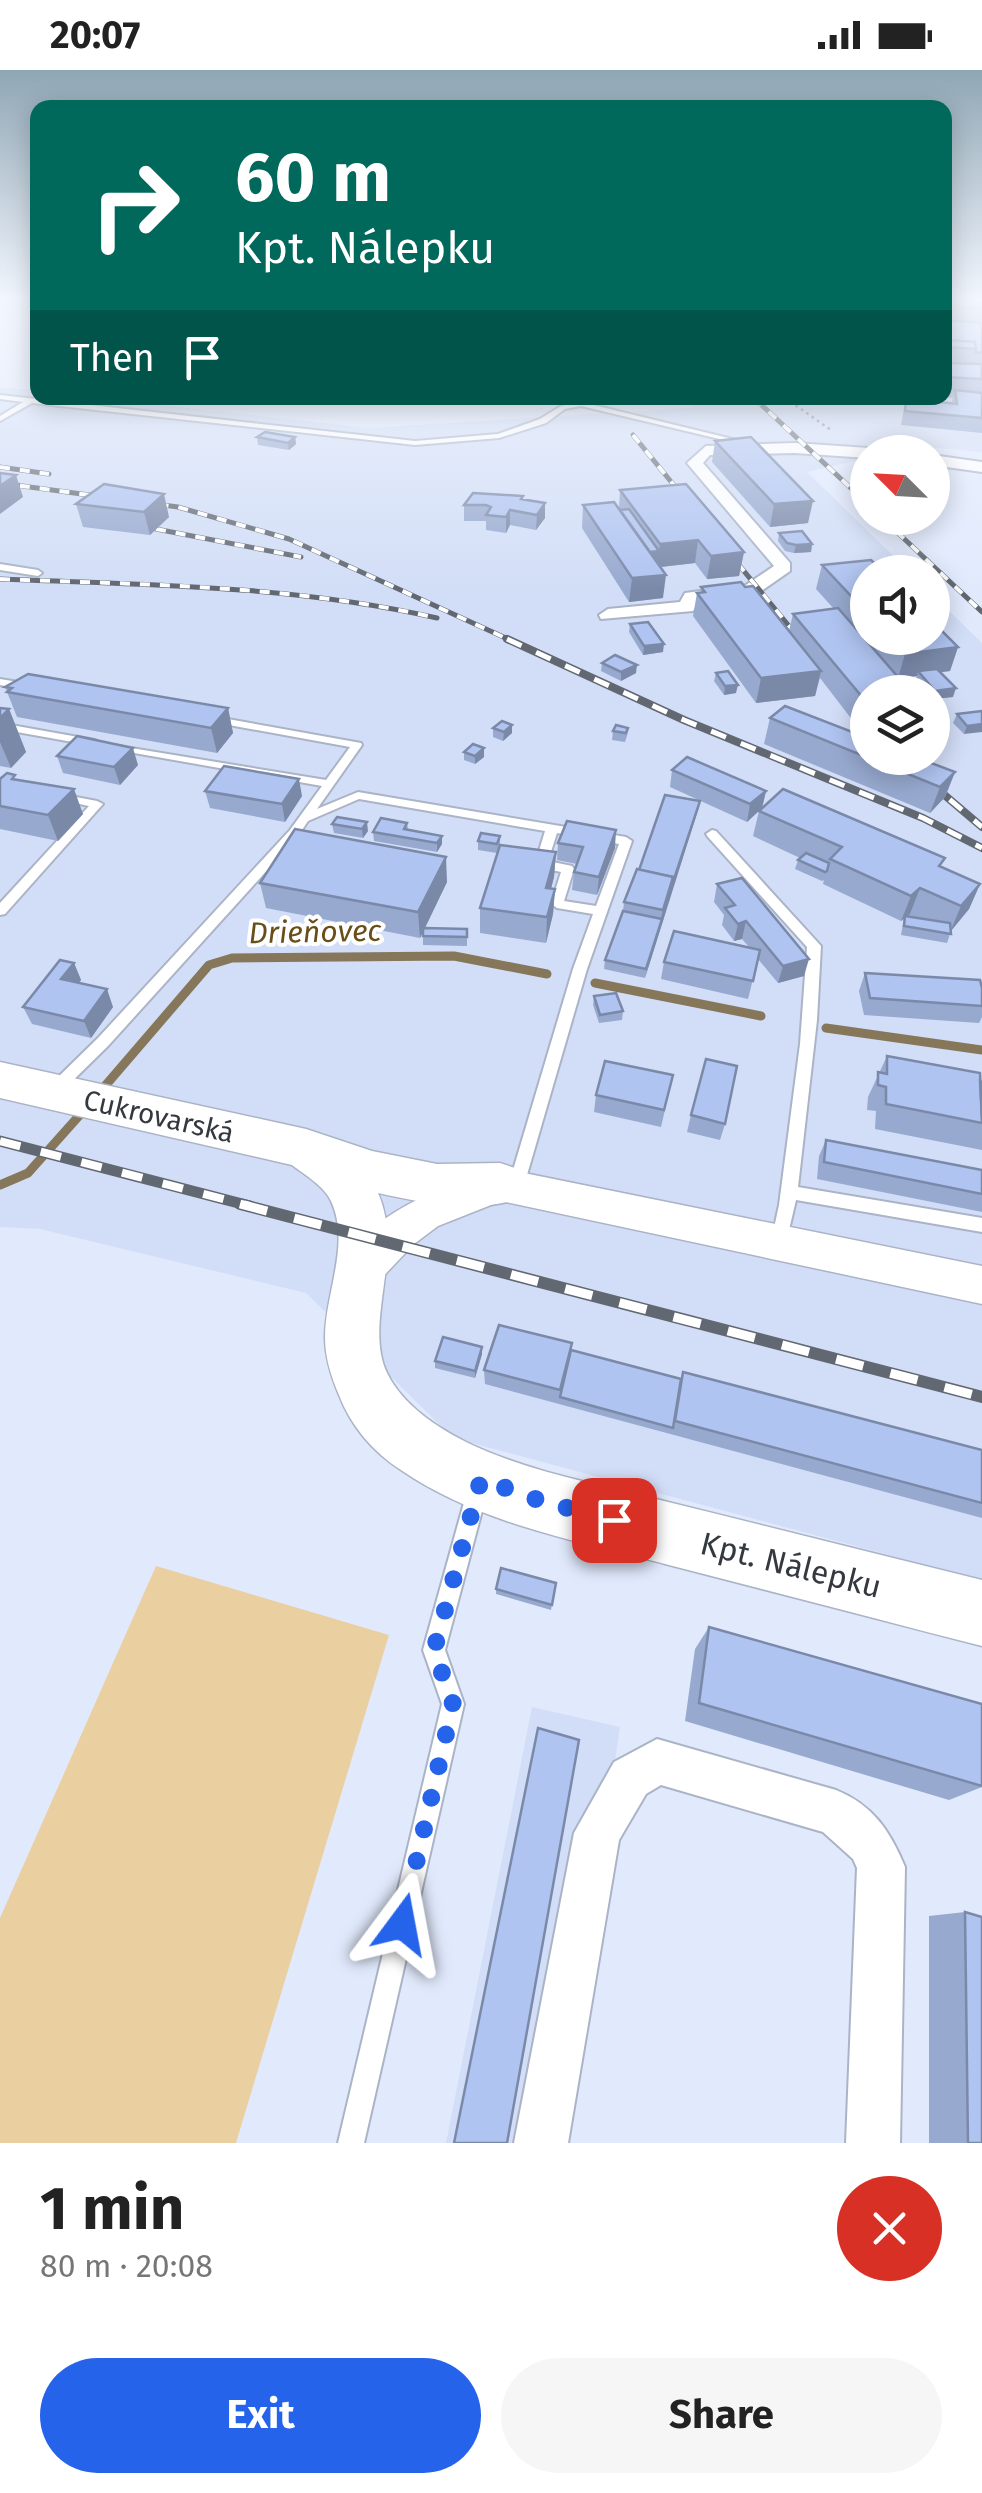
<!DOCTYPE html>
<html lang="en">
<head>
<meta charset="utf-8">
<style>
  body { margin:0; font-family:"Fira Sans",sans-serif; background:#f6f6f6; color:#222; height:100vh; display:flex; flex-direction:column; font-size:38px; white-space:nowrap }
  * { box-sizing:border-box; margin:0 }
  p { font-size:32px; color:#767676 }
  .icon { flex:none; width:55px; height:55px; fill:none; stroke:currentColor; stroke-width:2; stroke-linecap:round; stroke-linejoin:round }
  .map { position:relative; height:2073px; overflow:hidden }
  .details { display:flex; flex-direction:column; background:#fff; flex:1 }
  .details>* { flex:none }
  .top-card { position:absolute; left:30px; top:30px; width:922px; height:305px; border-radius:20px; box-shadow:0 5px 25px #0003; background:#00695c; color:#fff; overflow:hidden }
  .needle { width:65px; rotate:294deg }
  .controls { position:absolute; left:850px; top:365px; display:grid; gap:20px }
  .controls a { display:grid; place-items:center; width:100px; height:100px; border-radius:50%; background:#fff; box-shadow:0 5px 25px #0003; font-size:50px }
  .pin { position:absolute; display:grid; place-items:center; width:85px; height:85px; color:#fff; margin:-42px; border-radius:20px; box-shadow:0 5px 15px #0006 }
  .me { position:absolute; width:110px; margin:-55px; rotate:13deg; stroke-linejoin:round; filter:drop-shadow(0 0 8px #0008) }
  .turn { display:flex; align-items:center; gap:35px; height:210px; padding:0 40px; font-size:45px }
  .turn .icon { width:130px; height:130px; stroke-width:2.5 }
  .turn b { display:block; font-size:70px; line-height:85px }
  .then { display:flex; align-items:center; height:95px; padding:0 40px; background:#0003; gap:20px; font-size:38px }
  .round { display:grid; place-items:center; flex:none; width:105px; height:105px; border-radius:52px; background:#f6f6f6 }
  .summary { display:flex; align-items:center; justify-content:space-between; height:170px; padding:0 40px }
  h1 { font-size:60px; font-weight:700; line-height:75px }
  .cta { display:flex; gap:20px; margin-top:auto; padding:20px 40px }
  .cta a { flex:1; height:115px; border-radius:60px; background:#2563eb; color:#fff; font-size:40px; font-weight:700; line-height:115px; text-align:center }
  .cta a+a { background:#f6f6f6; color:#222 }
  .status { display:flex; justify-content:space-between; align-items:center; height:70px; padding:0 50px; background:#fff; direction:ltr }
  .status svg { height:28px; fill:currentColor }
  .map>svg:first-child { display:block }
  .built { fill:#d2def7; fill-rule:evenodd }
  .green { fill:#eacfa1 }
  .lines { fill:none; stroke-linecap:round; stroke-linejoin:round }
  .stream { stroke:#87775a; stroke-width:9 }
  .service-casing { stroke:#abb4c6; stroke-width:4 }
  .minor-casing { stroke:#abb4c6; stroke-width:4 }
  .tertiary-casing { stroke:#abb4c6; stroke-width:3 }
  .primary-casing { stroke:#abb4c6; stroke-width:3 }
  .path { stroke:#8b929f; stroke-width:2.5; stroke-dasharray:2.5 4; stroke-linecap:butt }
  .service { fill:#fff; fill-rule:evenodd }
  .minor { fill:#fff; fill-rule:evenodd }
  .tertiary { fill:#fff; fill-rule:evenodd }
  .primary { fill:#fff; fill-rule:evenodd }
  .rail-far3-casing { stroke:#626872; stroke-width:5 }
  .rail-far2-casing { stroke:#626872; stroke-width:8 }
  .rail-far1-casing { stroke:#626872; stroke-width:11 }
  .rail-casing { stroke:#626872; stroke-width:12 }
  .rail-far3 { stroke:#fff; stroke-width:4; stroke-dasharray:10; stroke-linecap:butt }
  .rail-far2 { stroke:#fff; stroke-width:5; stroke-dasharray:16; stroke-linecap:butt }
  .rail-far1 { stroke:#fff; stroke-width:8; stroke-dasharray:21; stroke-linecap:butt }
  .rail { stroke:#fff; stroke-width:9; stroke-dasharray:28; stroke-linecap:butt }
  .wall { fill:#97a9cf }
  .shaded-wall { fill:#7b89a9 }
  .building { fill:#b0c4f1; stroke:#7b89a9; stroke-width:2.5 }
  .route { stroke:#2563eb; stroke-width:18; stroke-dasharray:0 32.4 }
  .labels { text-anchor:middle; stroke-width:8; stroke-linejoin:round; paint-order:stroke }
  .street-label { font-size:28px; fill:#34383f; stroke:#fff }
  .water-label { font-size:30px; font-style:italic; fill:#694e18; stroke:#fff }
  .near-street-label { font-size:32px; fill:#34383f; stroke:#fff }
</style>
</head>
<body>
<div class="status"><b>20:07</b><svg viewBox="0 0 49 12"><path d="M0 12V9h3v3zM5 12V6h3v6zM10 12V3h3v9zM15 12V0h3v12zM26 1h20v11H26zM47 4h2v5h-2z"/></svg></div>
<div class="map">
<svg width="982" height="2073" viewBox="0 0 982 2073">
  <rect width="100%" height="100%" fill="#e1eafd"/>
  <g class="built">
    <path d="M945,230H982V382L905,375L884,382H868L867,388L807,402L910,502H868V568H932L933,525L982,573V1510L453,1368L306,1223L40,1159L0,1157V317L37,321L38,328H96L369,358L691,338L695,328H945ZM868,622H932V688H868Z"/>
    <polygon points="532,1637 620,1657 558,2073 446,2073"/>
  </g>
  <polygon class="green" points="156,1496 389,1565 236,2073 0,2073 0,1848"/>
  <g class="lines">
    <g class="stream">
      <polyline points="595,913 761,946"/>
      <polyline points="826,958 982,980"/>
      <polyline points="99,1023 209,895 232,888 454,886 547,904"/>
      <polyline points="0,1115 28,1103 86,1038"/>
    </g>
    <g class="service-casing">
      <g id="service">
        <polygon points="0,325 415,371 498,364 540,349 561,336 581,332 753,374 749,376 581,336 565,339 546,353 499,368 415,375 32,333 0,351 0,346 23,332 0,329"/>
        <polygon points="0,494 38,500 42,503 38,506 0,500"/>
        <polygon points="0,609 31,614 36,617 31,620 0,615"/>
        <path d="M211,646L361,673L362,675L317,739L358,722L626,767L632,771L587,899L522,1122L516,1124L510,1122L508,1117L573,899L593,844L557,838L551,834L561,802L537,797L535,794L545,761L359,729L308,751L298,766L108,976L60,1023H50L48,1019L50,1015L98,968L290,760L322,716L117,680L113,679V675L326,710L350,677L207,651V647ZM557,763L619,774L596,836L564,831L574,799L572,796L548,791Z"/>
        <polygon points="0,653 95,670 100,673 95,676 0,659"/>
        <polygon points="60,724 97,731 103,734 5,844 0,845 0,833 89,736 56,729 56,725"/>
        <polygon points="712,760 716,761 821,876 817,950 798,1117 982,1148 982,1162 796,1130 785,1177 779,1179 773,1177 771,1172 779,1135 800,974 807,877 708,767 706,764"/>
        <polygon points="477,1412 484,1415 487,1422 445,1580 464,1634 364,2073 338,2073 442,1634 423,1580 467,1422 470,1415"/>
      </g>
    </g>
    <g class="minor-casing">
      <g id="minor">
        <polygon points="795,373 868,378 875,382 868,382 868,388 795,383 710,385 703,393 790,493 790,501 757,524 698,532 693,541 601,549 599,545 608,539 680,532 685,523 746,515 774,496 687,393 706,376"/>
        <polygon points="932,385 982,392 982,402 932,395"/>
        <path d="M657,1669L836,1720C873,1735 890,1761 905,1797L900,2073H846L857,1798L853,1789L823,1762L661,1715L646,1724L619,1770L568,2073H514L574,1763L614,1692Z"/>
      </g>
    </g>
    <g class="tertiary-casing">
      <path id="tertiary" d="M500,1098L982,1196V1234L501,1131L438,1156L414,1174L373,1217L358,1223L343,1217L337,1204C366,1142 440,1118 500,1098Z"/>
    </g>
    <g class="primary-casing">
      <path id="primary" d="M0,992L306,1059L372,1081L437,1094L500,1093L518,1099L525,1114L518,1129C472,1144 424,1133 378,1123C405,1184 363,1252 387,1303C402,1334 436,1357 466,1372C528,1402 598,1414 664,1431C770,1457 876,1484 982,1510V1576C876,1549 771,1521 665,1494C577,1471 478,1453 401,1400C373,1382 351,1356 339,1325C331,1306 325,1288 325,1267C325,1223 351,1174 331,1131C324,1116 305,1105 292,1095L0,1028Z"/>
    </g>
    <polyline class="path" points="785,328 831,360"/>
    <use href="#service" class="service"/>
    <use href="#minor" class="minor"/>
    <use href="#tertiary" class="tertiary"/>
    <use href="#primary" class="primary"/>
    <g class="rail-far3-casing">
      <g id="rail-far3">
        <polyline points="754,328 868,434"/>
        <polyline points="633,365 690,435"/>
        <polyline points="0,397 49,404"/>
        <polyline points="0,413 178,437 289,469 512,571"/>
        <polyline points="882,448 982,542"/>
        <polyline points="156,459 301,487"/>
        <polyline points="725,478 798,567"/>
        <path d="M0,509C147,515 293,515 437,548"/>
      </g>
    </g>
    <g class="rail-far2-casing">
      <g id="rail-far2">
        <polyline points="507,569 684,650 923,748 982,778"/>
        <polyline points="901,688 982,757"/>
      </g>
    </g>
    <g class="rail-far1-casing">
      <polyline id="rail-far1" points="0,1071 250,1136"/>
    </g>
    <g class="rail-casing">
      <polyline id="rail" points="240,1134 982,1327"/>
    </g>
    <use href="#rail-far3" class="rail-far3"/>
    <use href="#rail-far2" class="rail-far2"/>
    <use href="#rail-far1" class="rail-far1"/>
    <use href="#rail" class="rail"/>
  </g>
  <g class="wall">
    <polygon points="945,230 982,230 982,363 901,355 906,328 951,334 953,328 945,327"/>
    <polygon points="257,367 295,367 296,374 289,380 258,375"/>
    <polygon points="715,371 808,453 770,457 712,392"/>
    <polygon points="104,414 169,447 150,465 83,457 76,434"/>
    <polygon points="620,420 744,482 739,506 707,509 695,493 660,497 663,528 629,532 582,458 583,435 619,438"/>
    <polygon points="523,426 523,430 545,433 545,448 536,460 510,455 506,463 486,460 486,451 464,451 464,435"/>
    <polygon points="779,463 812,474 811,482 794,483 785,481 778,471"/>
    <polygon points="822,495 868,502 868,568 932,568 958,577 950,601 941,602 953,627 932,629 932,622 926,622 915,610 917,606 899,608 868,622 868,659 860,660 820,608 815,626 756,633 693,546 697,523 701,522 701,517 745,517 789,561 793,544 834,539 816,519"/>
    <polygon points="630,554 663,582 643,585 629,562"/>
    <polygon points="602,593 636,603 621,611 601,601"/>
    <polygon points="716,603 736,623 724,625 714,611"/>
    <polygon points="5,617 228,638 233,663 217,683 17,647"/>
    <polygon points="0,638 9,639 26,682 11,698 0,696"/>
    <polygon points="982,641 964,664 953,653 957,644"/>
    <polygon points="770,648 955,702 945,727 930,743 764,674"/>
    <polygon points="512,655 512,663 503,671 493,667 493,658"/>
    <polygon points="628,658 627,666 625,672 612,670 613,661"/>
    <polygon points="484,678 484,687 475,694 464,690 464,682"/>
    <polygon points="57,686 138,695 120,715 63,703"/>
    <polygon points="672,700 766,721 762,738 942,797 980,814 969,839 951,861 947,873 901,865 904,848 901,851 823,814 824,810 822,811 795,799 798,790 800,788 753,766 759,741 747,752 670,717"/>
    <polygon points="0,709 17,710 83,744 58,771 0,759"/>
    <polygon points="205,721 302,726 285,752 210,738"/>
    <polygon points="700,731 645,908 604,899 605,890 623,841 624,832 639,800"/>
    <polygon points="407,753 408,759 442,774 437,782 374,771 373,762"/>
    <polygon points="332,754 368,761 363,768 334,763"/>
    <polygon points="500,766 500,775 497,783 478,780 478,771"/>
    <polygon points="558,773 615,778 597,825 572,820 574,802 577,794 557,790"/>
    <polygon points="556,782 554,807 551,818 555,819 553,844 546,873 480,863 480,838"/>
    <polygon points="447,812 425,858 467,859 467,876 423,875 423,861 420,868 266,838 260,813"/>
    <polygon points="717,814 804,906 778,913 758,889 748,929 661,909 664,892 749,877 742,869 734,871 722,855 724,845 714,832"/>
    <polygon points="74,893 81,910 79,913 113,937 91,968 32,954 23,937"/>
    <polygon points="865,903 982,918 982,947 979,953 864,945 859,921"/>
    <polygon points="594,926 623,941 622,950 599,953 593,935"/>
    <polygon points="887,986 982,1012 982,1080 875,1059 876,1041 867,1040 868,1027"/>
    <polygon points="673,1005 661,1057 594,1042 596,1025"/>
    <polygon points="691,1045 725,1054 720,1070 687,1062"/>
    <polygon points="826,1070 982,1100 982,1142 817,1109 819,1086"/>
    <polygon points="572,1273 571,1280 681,1309 683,1302 982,1380 982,1448 485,1314 484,1300"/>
    <polygon points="482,1284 475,1308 435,1298 435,1291"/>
    <polygon points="556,1513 551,1540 496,1524 496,1519"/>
    <polygon points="709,1557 982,1634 982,1717 949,1730 685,1651 695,1579"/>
    <polygon points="965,1842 982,2073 929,2073 929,1846"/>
  </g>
  <g class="shaded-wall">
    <polygon points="295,367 296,374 289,380 288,373"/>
    <polygon points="16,405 23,427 0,444 0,416"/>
    <polygon points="164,424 169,447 150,465 144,442"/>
    <polygon points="813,431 808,453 770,457 774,434"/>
    <polygon points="545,433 545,448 536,460 537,445"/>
    <polygon points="510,440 510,455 506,463 506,447"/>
    <polygon points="698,470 695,493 643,499 644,483 659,481 660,474"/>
    <polygon points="812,474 811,482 794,483 796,475"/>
    <polygon points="744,482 739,506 707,509 711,486"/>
    <polygon points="666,505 663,528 629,532 632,508"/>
    <polygon points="664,574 663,582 643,585 644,576"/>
    <polygon points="958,577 950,601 921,605 918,601 917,606 898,608 905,584"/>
    <polygon points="637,595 636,603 621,611 621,602"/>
    <polygon points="821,601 815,626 756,633 761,608"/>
    <polygon points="738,615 736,623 724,625 725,616"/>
    <polygon points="956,618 953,627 932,629 935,621"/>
    <polygon points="868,636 868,659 860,660"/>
    <polygon points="228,638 233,663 217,683 211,658"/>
    <polygon points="9,639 26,682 11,698 0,672 0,648"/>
    <polygon points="982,654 982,662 964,664 967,656"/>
    <polygon points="512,655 512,663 503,671 504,662"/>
    <polygon points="133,678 138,695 120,715 114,697"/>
    <polygon points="484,678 484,687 475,694 475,686"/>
    <polygon points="955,702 945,727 930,743 940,717"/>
    <polygon points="299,709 302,726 285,752 282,734"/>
    <polygon points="74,719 83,744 58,771 48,745"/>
    <polygon points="766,721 762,738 747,752 750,734"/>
    <polygon points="700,731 698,740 645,908 663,840"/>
    <polygon points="367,752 368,761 363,768 362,759"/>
    <polygon points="616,760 615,778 597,825 599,807"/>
    <polygon points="442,766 442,774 437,782 437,773"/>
    <polygon points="556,782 554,807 545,843 546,818"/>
    <polygon points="446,787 447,812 420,868 418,842"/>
    <polygon points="980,814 969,839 950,862 961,836"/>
    <polygon points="920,818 910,844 901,851 911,826"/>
    <polygon points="555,819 553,844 546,873 547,847"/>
    <polygon points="746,851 742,869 734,871 738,854"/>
    <polygon points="809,889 804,906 778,913 783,896"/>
    <polygon points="74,893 81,910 69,927 61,909"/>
    <polygon points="107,919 113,937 91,968 84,951"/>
    <polygon points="482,1277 482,1284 475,1308 475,1301"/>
  </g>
  <g class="building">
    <polygon points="945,230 982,230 982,239 945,236"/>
    <polygon points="945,250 982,253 982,283 975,282 975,272 945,270"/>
    <polygon points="945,270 975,272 976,279 945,277"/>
    <polygon points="945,293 982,294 982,309 945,307"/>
    <polygon points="955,320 982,323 982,348 905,341 906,328 957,334"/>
    <polygon points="265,362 295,367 288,373 257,367"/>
    <polygon points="751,367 813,431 774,434 715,371"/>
    <polygon points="0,403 16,405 0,416"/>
    <polygon points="104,414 164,424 144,442 76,434"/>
    <polygon points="686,414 744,482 711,486 698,470 660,474 620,420"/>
    <polygon points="473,423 523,426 521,429 545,433 537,445 510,440 506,447 486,445 491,437 486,435 464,435"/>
    <polygon points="614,432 666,505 632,508 583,435"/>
    <polygon points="629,439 659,481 650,482 620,440"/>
    <polygon points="802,461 812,474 796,475 787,473 779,463"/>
    <polygon points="871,490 884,502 868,502 868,544 822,495"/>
    <polygon points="741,512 745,517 753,516 821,601 761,608 697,523 705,522 701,517"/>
    <polygon points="838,538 911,622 868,622 868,634 793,544"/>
    <polygon points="932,551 958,577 905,584 890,568 932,568"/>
    <polygon points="648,552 664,574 644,576 630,554"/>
    <polygon points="615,585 637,595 621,602 602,593"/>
    <polygon points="937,599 956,618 935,621 918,601"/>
    <polygon points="728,601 738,615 725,616 716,603"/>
    <polygon points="28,604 228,638 211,658 7,622 12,618 5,617"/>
    <polygon points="785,636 868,668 868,688 918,688 955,702 940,717 770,648"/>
    <polygon points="0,638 9,639 0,648"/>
    <polygon points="982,641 982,654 967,656 957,644"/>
    <polygon points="502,651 512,655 504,662 493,658"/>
    <polygon points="616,655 628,658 626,663 613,661"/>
    <polygon points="77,666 133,678 114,697 57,686"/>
    <polygon points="473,674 484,678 475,686 464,682"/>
    <polygon points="687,687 766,721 750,734 672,700"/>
    <polygon points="224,696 299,709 282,734 205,721"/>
    <polygon points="7,703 15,705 12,709 74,719 48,745 0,736 0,709"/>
    <polygon points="783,719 945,788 939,796 980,814 961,836 920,818 911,826 830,789 842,777 759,741"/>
    <polygon points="665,725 700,731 672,815 673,807 639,800"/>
    <polygon points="337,747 367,752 362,759 332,754"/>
    <polygon points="381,748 407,753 404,759 442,766 437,773 373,762"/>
    <polygon points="567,751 616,760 599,807 574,802 583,777 558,773"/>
    <polygon points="295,759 446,787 418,842 260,813"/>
    <polygon points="481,763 500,766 497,774 478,771"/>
    <polygon points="500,775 556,782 546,818 555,819 547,847 480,838"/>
    <polygon points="806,783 829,793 827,801 825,802 798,790"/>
    <polygon points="637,799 673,807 663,840 624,832"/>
    <polygon points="742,808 809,889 783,896 746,851 738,854 725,838 735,835 717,814"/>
    <polygon points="623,841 662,849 646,899 605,890"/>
    <polygon points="905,846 950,853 951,864 904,856"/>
    <polygon points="423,858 467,859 467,867 423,866"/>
    <polygon points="674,861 760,880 753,911 664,892"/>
    <polygon points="60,890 74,893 61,909 107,919 84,951 23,937"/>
    <polygon points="865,903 980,910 982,918 982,936 870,928"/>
    <polygon points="616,923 623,941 600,945 594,926"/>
    <polygon points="887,986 980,1003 982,1053 886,1034 886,1017 878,1015 878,1002 887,1004"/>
    <polygon points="706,989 737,996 725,1054 691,1045"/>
    <polygon points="605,991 673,1005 664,1040 596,1025"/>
    <polygon points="980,1011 982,1012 982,1048"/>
    <polygon points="826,1070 982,1100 982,1124 824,1092"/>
    <polygon points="499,1255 572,1273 560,1320 484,1300"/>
    <polygon points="443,1267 482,1277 475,1301 435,1291"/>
    <polygon points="571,1280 681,1309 673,1358 560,1327"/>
    <polygon points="683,1302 982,1380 982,1433 675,1351"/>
    <polygon points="501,1498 556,1513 552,1535 496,1519"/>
    <polygon points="709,1557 982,1634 982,1716 699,1633"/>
    <polygon points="538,1658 579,1670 507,2073 454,2073"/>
    <polygon points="965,1842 982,1847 982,2073 968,2073"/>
  </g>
  <linearGradient id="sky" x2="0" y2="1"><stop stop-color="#8fa6b4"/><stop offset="0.44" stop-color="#f2f6fe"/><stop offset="1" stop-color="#f2f6fe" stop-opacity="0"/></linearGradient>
  <rect width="982" height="520" fill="url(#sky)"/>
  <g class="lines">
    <polyline class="route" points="402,1854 453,1634 434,1580 481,1409 541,1431 614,1450"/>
  </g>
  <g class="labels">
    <g class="street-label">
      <text transform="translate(159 1046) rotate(13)" y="10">Cukrovarská</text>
    </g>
    <g class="water-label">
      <text transform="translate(315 862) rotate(-1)" y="10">Drieňovec</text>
    </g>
    <g class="near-street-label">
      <text transform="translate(791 1495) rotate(14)" y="11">Kpt. Nálepku</text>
    </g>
  </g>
</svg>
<div class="controls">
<a><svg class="needle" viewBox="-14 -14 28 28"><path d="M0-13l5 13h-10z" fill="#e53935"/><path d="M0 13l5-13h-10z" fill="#767676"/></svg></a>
<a><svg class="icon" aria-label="sound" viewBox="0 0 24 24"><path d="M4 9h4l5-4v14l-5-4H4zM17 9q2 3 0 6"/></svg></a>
<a><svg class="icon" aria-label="layers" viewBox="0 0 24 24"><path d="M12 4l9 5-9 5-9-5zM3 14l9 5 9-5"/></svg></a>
</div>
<div class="pin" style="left:614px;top:1450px;background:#d93025"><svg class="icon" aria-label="arrive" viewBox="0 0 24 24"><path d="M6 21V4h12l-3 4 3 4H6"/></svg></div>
<svg class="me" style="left:402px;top:1854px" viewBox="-20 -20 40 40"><path d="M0-17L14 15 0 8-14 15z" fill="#2563eb" stroke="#fff" stroke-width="4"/></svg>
<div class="top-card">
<div class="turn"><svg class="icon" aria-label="right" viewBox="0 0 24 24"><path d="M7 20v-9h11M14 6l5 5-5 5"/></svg><div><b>60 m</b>Kpt. Nálepku</div></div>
<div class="then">Then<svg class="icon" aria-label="arrive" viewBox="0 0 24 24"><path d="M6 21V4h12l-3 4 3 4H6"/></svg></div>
</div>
</div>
<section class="details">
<div class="summary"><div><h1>1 min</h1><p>80 m · 20:08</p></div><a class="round" style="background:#d93025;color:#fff"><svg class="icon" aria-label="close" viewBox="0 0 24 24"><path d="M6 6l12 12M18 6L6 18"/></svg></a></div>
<div class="cta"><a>Exit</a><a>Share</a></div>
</section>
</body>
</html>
